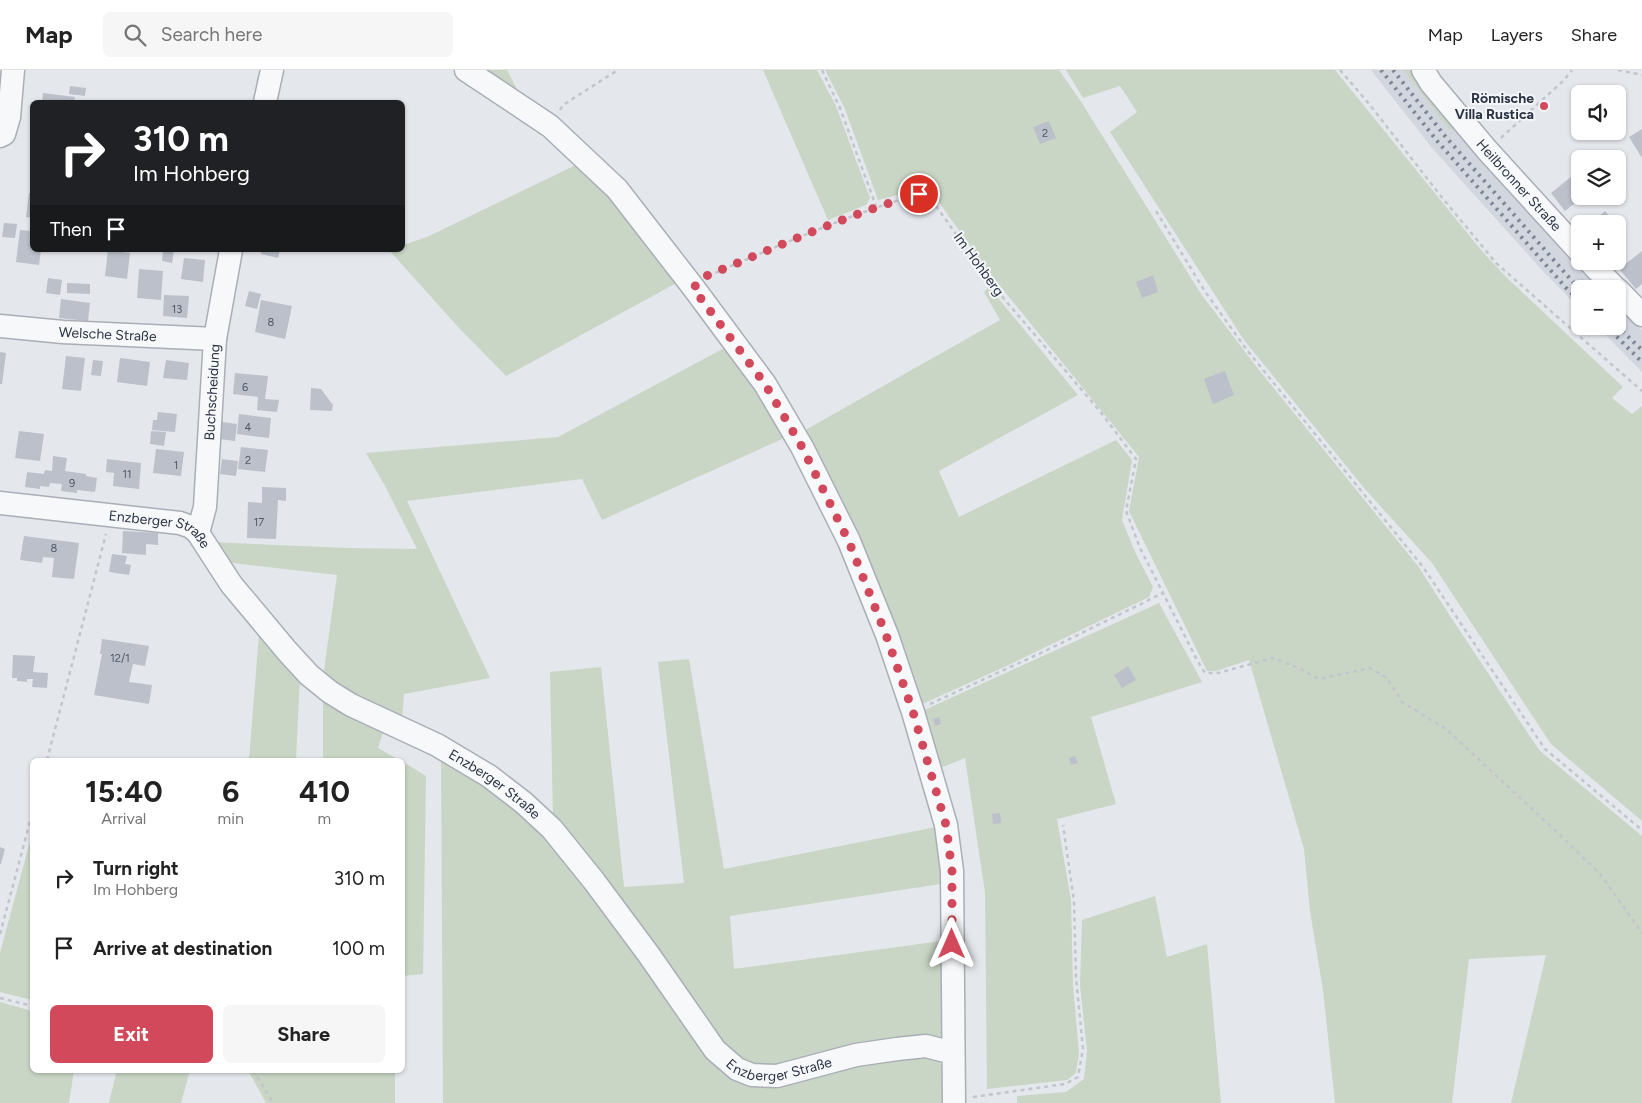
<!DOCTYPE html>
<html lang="en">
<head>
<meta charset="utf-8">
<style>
  body { margin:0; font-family:Figtree,sans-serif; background:#f6f6f6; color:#222; height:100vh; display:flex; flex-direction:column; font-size:19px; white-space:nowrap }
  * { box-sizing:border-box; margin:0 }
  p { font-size:16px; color:#767676 }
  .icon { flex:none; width:28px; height:28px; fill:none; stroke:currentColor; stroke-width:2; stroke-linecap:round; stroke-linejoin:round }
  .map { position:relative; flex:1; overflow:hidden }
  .details { position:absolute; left:30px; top:688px; width:375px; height:315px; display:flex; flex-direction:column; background:#fff; border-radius:8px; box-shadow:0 1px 4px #0004 }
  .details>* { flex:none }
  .top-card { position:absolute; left:30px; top:30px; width:375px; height:152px; border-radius:8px; box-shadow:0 1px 4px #0004; background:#202124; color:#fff; overflow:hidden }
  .tools { position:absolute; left:1571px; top:15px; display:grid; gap:10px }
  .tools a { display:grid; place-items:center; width:55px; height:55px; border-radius:8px; background:#fff; box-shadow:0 1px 4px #0004; font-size:25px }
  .pin { position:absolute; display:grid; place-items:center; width:42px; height:42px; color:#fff; margin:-21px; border:2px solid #fff; border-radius:50%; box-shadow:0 1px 5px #0007 }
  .me { position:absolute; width:55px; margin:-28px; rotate:0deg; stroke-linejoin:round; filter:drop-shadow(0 0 4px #0008) }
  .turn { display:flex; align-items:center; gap:18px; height:105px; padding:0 20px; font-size:22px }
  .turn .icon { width:65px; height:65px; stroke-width:2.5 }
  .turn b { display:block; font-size:35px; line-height:42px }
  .then { display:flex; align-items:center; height:48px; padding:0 20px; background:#0003; gap:10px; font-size:19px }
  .eta { display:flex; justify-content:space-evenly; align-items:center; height:85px; text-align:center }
  .eta b { font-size:30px; font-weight:700; line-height:35px }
  .action { display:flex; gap:10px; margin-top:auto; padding:10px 20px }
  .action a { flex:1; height:58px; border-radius:8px; background:#d1495b; color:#fff; font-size:20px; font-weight:700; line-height:58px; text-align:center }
  .action a+a { background:#f6f6f6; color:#222 }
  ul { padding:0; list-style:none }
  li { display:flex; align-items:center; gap:15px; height:70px; padding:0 20px }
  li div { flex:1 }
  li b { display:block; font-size:19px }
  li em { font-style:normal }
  header { display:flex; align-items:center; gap:30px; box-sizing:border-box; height:70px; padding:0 25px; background:#fff; border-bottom:1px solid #e0e0e0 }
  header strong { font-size:24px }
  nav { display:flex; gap:28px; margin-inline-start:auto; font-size:18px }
  .search { width:350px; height:45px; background:#f6f6f6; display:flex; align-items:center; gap:12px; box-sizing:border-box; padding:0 18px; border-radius:8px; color:#767676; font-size:19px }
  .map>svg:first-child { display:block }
  .built { fill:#d2d6de }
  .green { fill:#c9d6c5 }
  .building { fill:#bbc0ca }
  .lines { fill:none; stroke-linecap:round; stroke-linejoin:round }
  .minor-casing { stroke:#a9aeb7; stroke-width:25 }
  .path { stroke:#c2c5cb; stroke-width:2.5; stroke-dasharray:4 4; stroke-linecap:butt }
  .minor { stroke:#f7f8fa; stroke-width:22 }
  .rail { stroke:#7d8696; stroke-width:4; stroke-dasharray:2.5 5; stroke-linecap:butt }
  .route { stroke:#d1495b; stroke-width:9; stroke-dasharray:0 16.2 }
  .poi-dot { fill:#d1495b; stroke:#f4f6f9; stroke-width:2 }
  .labels { text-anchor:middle; stroke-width:4; stroke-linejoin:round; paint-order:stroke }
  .number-label { font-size:11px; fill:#4f5766 }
  .poi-label { font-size:14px; font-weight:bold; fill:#2b3445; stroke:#f4f6f9; text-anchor:end }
  .street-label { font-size:14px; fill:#2b3445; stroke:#f4f6f9 }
</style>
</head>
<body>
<header>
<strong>Map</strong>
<div class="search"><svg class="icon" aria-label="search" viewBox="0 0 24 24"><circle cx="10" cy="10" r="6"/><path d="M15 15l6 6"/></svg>Search here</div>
<nav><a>Map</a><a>Layers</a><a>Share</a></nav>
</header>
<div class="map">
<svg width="1642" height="1033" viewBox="0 0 1642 1033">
  <rect width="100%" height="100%" fill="#e4e7ec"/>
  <g class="built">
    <polygon points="1371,0 1403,0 1450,61 1456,57 1559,174 1602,219 1580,219 1580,239 1541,199 1432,78"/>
    <polygon points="1618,235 1642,260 1642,302 1597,256 1618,256"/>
  </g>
  <g class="green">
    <polygon points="473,0 507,0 519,23"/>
    <polygon points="763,0 817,0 836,36 870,128 866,135 828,150"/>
    <polygon points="825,0 1059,0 1080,30 1201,224 1259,300 1418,496 1452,549 1539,680 1642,766 1642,1033 1511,1033 1546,885 1469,889 1452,1033 1335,1033 1323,920 1310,841 1304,779 1249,590 1216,601 1207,601 1129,441 1139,387 984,196 934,125 920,119 878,130 845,39"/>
    <polygon points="1066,0 1335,0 1481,180 1504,205 1623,317 1612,328 1632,344 1642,336 1642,751 1551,674 1432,493 1364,418 1244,270 1110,62 1137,42 1120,16 1083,28"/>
    <polygon points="1403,0 1411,0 1456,57 1450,61"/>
    <polygon points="582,92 682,210 506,306 459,258 389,180 402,180 403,175 427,167"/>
    <polygon points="989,217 1078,325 939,401 959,447 1116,370 1132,390 1122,450 1135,482 1153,517 1149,527 1013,593 918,636 800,363 1000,250 984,222"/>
    <polygon points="730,275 791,365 602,450 582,409 407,431 490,608 404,624 402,650 323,608 337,505 223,492 210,472 348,478 417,479 384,414 366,383 558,367"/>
    <polygon points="1159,533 1202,612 1091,647 1116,734 1057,749 1071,830 1073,915 1079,983 1076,1003 1067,1010 987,1019 985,823 965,688 935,700 920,642"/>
    <polygon points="259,564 300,606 296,690 249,690"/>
    <polygon points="689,589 724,799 941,756 947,813 730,846 734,899 949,870 949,965 941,971 762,999 737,990 716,969 553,748 550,602 601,597 624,817 684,813 658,592"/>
    <polygon points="323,624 384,660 378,678 399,690 325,690 323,688"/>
    <polygon points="441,684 511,728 559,774 726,1002 919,985 940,992 947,1013 947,1033 443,1033"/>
    <polygon points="403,692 426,706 423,904 403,906"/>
    <polygon points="32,764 32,930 0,922 0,883"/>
    <polygon points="1155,826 1167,887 1207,874 1221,1033 1017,1033 1017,1026 1066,1022 1084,1009 1087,981 1080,915 1082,850"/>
    <polygon points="0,932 32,941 32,1000 74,1000 69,1033 0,1033"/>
    <polygon points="117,1000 190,1000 181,1033 109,1033"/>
    <polygon points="248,1000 395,1000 395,1033 266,1033"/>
  </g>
  <g class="building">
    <polygon points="70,16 86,18 85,26 69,24"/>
    <polygon points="43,23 75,27 74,32 42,32"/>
    <polygon points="1049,51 1056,68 1040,74 1033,57"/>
    <polygon points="1642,59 1642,88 1629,67"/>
    <polygon points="1571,107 1580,118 1580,126 1584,126 1565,141 1551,123"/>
    <polygon points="29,123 32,123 32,148 26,147"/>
    <polygon points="1605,141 1616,154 1590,154"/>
    <polygon points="4,153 17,154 15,168 2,167"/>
    <polygon points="1618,155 1623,162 1618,167"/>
    <polygon points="20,160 32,161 32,180 41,180 39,195 16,192"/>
    <polygon points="108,180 130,183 127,209 105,206"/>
    <polygon points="163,180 174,180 172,193 162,191"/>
    <polygon points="262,180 280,180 278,188 261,184"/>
    <polygon points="1642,181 1642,214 1636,219 1619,199"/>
    <polygon points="184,188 205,190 203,212 181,209"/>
    <polygon points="139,199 163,201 161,230 137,228"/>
    <polygon points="1153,205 1158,222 1142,228 1136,212"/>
    <polygon points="48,208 62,210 60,225 46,223"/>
    <polygon points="67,213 90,214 90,224 67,223"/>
    <polygon points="249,221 261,224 257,239 245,236"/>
    <polygon points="164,225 189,226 187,248 163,246"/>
    <polygon points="61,229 90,233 88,251 59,248"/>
    <polygon points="261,230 292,236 285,269 255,262"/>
    <polygon points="0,282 6,283 2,314 0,314"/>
    <polygon points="66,286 85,288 81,321 62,319"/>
    <polygon points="120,288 150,292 147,316 117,312"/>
    <polygon points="93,290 103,291 101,306 91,305"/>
    <polygon points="166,290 189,293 187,310 163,308"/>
    <polygon points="1225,301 1234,325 1213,334 1204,309"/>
    <polygon points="235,303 268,306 265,329 279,330 277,342 257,340 258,327 233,324"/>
    <polygon points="311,318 321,319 333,335 332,341 310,340"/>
    <polygon points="158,342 177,344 175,362 152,360 153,350 157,350"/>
    <polygon points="239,344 271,348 269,368 237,364"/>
    <polygon points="222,352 237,354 235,371 220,369"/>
    <polygon points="19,361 44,364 40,391 15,388"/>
    <polygon points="151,361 166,362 164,376 150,374"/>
    <polygon points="241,377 268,380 265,402 238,399"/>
    <polygon points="156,379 184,382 181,406 153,403"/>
    <polygon points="53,386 67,388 65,401 86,404 86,406 97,408 95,422 77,420 77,423 61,421 62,414 50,413 49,417 40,416 40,419 25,417 27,402 44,404 45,400 52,401"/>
    <polygon points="107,389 141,393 139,419 113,416 114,403 106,402"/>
    <polygon points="222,389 238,391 236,406 220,404"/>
    <polygon points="262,417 286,418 286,431 278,430 276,469 247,468 248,432 262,433"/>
    <polygon points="123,461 158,463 158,475 146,474 146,485 122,483"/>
    <polygon points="24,466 79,473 74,509 52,507 54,488 43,487 42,493 20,490"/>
    <polygon points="112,484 127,486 125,494 131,495 129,505 109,502"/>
    <polygon points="102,569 149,576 145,596 133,594 129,612 152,615 149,634 94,625 102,584 100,584"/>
    <polygon points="13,585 35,586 33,602 48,603 47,618 32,617 33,609 27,609 27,612 17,611 17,608 12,608"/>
    <polygon points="1128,596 1136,610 1122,618 1114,605"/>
    <polygon points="939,647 941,654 935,656 933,649"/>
    <polygon points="1075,686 1078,693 1071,695 1069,688"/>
    <polygon points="1000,743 1001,753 993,754 992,744"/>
    <polygon points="0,777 5,779 1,794 0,794"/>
  </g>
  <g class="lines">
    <g class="minor-casing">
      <g id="minor">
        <polyline points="466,0 550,56 617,119 693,217 765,314 802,377 849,471 887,565 913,642 946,755 952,801 954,1033"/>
        <path id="s1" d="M1423,0L1431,13L1487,80L1580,182"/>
        <polyline points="265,32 272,0"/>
        <polyline points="0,66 4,64 9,47 13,0"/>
        <polyline points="1589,191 1616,219"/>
        <polyline points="1618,220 1642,245"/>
        <path id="s2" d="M0,256L63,262L215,269"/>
        <path id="s3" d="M0,433L180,453L191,457L198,463L231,514L287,581L309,605L330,622L351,635L437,675L489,706L524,733L552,759L594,811L649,885L715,980L737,999L752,1005L777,1006L856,985L897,979L926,976L953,983"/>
        <path id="s4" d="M198,463L205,437L215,269L231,180"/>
      </g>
    </g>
    <g class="path">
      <polyline points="822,0 840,38 876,136"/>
      <polyline points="1340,0 1370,35 1440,125 1496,193 1642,321"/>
      <polyline points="1618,0 1642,5"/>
      <polyline points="560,40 563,35 618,0"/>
      <polyline points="1501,68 1564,10 1572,0"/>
      <polyline points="1156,141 1204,220 1247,280 1423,497 1545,679 1642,760"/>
      <path d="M708,206C778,176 847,145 919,124L932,130L988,210L1099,340L1136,389L1126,441L1140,478L1163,523"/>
      <polyline points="930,634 1043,582 1163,523 1197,590 1205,603 1218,603 1273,588 1299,598 1319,609 1370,598 1387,608 1402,632 1446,659 1559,764 1600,804 1642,863"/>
      <polyline points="47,690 106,464"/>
      <polyline points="0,864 32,744"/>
      <polyline points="0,928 32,936"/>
      <polyline points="253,1000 273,1033"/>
      <polyline points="973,1027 1065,1014 1078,1007 1083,979 1076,908 1074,831 1063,755"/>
    </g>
    <use href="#minor" class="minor"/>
    <g class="rail">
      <polyline points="1381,0 1438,72 1567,219 1580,231"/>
      <polyline points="1393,0 1445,66 1580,220"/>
      <polyline points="1606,256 1642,292"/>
      <polyline points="1617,256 1642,280"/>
    </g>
  </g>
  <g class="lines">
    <path class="route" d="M919,124C846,145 777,177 706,206L693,218L765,314L802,377L849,472L886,565L913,642L946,755L952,801V874"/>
  </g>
  <circle class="poi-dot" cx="1544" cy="36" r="5"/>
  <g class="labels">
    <g class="number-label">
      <text x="1045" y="67">2</text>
      <text x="177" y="243">13</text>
      <text x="271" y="256">8</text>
      <text x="245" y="321">6</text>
      <text x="248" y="361">4</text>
      <text x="248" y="394">2</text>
      <text x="176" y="399">1</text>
      <text x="127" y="408">11</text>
      <text x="72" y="417">9</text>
      <text x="259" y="456">17</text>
      <text x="54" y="482">8</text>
      <text x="120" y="592">12/1</text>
    </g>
    <g class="poi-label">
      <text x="1534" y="33">Römische<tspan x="1534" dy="16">Villa Rustica</tspan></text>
    </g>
    <g class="street-label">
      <text dy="5" stroke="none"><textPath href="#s1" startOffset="150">Heilbronner Straße</textPath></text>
      <text transform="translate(979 194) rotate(54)" y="5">Im Hohberg</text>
      <text dy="5" stroke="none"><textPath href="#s2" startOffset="108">Welsche Straße</textPath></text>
      <text dy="5" stroke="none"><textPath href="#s4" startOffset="142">Buchscheidung</textPath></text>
      <text dy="5" stroke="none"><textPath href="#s3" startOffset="164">Enzberger Straße</textPath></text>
      <text dy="5" stroke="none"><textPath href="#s3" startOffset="599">Enzberger Straße</textPath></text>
      <text dy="5" stroke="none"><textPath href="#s3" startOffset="1019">Enzberger Straße</textPath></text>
    </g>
  </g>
</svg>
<div class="tools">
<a><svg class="icon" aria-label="sound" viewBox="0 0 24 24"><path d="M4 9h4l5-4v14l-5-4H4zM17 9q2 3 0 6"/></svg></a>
<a><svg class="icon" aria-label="layers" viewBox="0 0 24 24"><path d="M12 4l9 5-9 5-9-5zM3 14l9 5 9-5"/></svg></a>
<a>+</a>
<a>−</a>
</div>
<div class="pin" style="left:919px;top:124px;background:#d93025"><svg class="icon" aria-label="arrive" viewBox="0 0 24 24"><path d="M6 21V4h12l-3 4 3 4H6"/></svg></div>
<svg class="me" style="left:952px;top:874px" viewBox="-20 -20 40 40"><path d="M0-17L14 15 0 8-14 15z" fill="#d1495b" stroke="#fff" stroke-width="4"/></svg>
<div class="top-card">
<div class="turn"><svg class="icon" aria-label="right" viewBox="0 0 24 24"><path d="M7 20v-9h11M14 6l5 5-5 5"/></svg><div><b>310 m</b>Im Hohberg</div></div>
<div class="then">Then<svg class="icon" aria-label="arrive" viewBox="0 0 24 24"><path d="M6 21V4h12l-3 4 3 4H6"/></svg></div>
</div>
<section class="details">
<div class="eta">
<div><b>15:40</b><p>Arrival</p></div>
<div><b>6</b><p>min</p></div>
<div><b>410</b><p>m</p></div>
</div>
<ul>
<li><svg class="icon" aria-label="right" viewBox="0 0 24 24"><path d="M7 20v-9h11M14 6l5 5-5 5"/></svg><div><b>Turn right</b><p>Im Hohberg</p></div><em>310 m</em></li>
<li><svg class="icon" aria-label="arrive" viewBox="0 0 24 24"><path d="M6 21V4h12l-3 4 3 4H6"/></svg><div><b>Arrive at destination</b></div><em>100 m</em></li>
</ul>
<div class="action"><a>Exit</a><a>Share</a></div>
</section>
</div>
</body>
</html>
